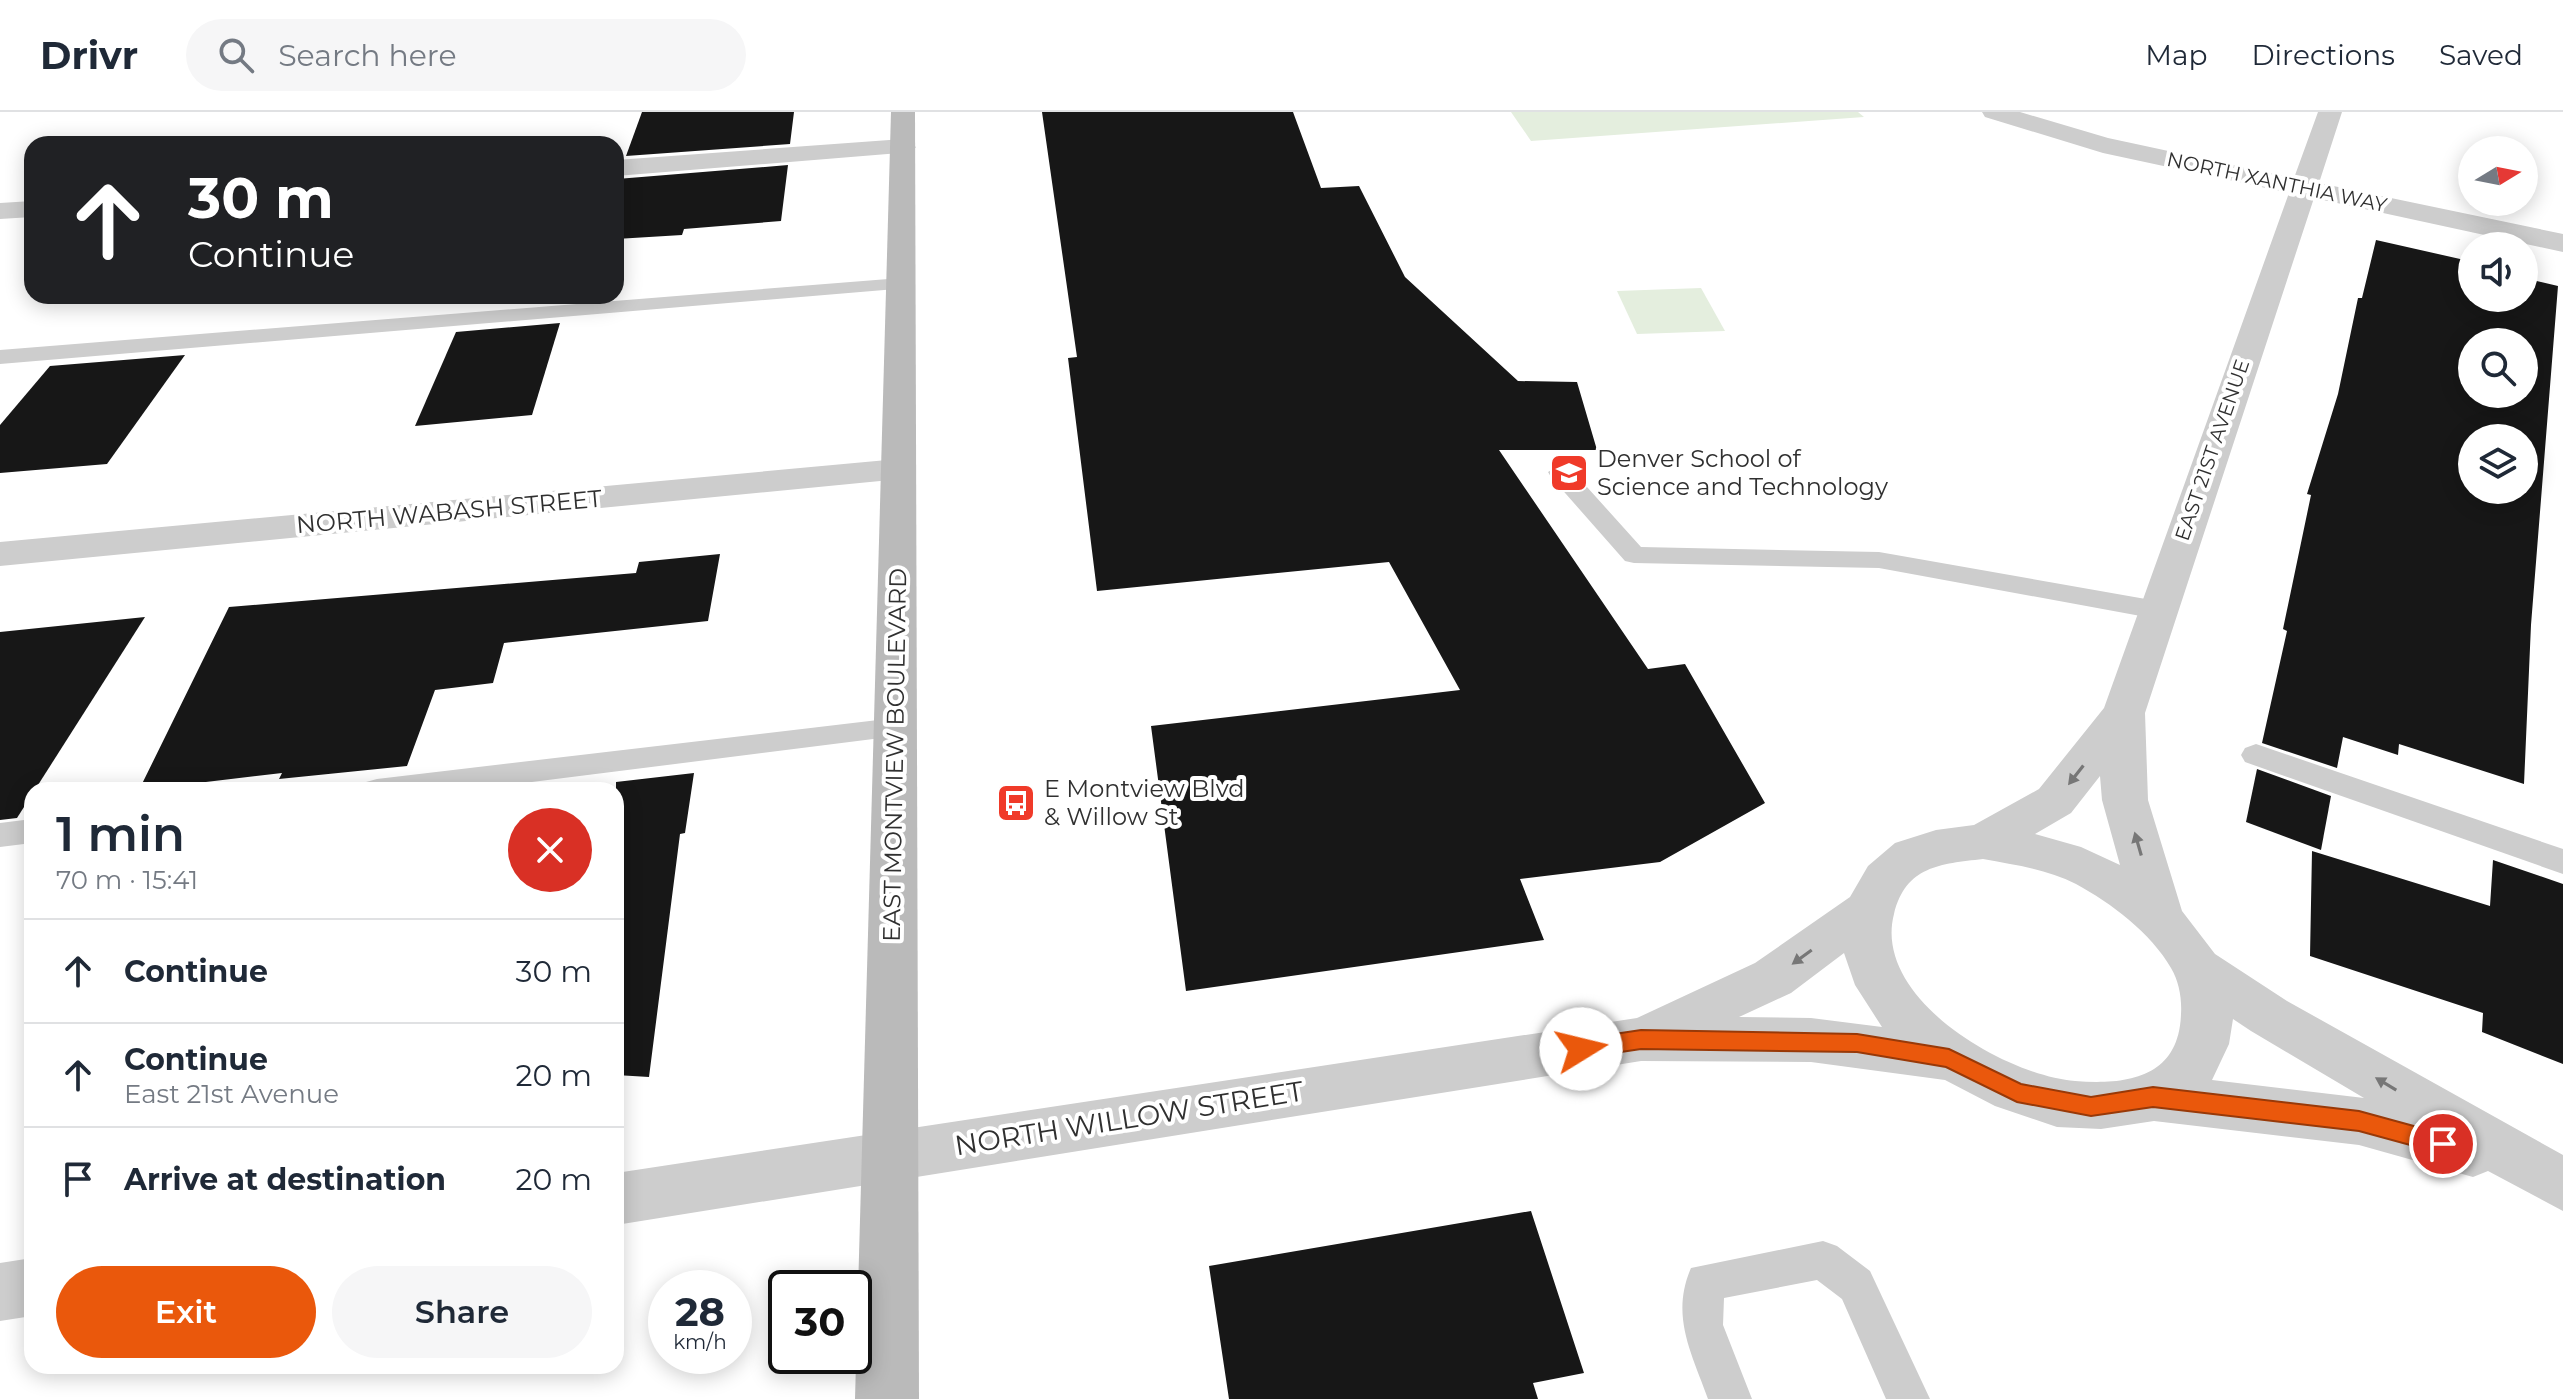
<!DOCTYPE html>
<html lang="en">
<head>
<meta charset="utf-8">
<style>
  body { margin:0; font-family:Montserrat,sans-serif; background:#f6f6f7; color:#1f2937; height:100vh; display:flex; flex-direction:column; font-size:30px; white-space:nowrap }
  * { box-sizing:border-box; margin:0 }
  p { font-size:26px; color:#747a83 }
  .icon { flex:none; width:44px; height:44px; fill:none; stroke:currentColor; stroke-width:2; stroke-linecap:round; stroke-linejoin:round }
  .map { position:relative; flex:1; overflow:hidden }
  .drawer { position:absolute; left:24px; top:670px; width:600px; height:592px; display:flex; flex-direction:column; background:#fff; border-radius:24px; box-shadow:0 4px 20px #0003 }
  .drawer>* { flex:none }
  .hud { position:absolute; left:24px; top:24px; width:600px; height:168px; border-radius:24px; box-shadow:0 4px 20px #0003; background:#202124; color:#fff; overflow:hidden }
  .needle { width:52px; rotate:80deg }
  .buttons { position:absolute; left:2458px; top:24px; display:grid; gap:16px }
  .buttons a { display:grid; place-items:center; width:80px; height:80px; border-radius:50%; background:#fff; box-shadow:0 4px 20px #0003; font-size:40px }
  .speed { position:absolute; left:648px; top:1158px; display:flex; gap:16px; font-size:40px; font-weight:700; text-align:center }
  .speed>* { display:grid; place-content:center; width:104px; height:104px; border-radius:50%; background:#fff; box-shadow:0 4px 20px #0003; line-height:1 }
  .speed small { font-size:20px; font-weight:400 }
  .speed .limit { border:4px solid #111; border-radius:12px; background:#fff; color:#111 }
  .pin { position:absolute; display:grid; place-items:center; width:68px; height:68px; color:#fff; margin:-34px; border:4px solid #fff; border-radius:50%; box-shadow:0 2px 8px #0007 }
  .me { position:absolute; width:88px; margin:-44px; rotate:81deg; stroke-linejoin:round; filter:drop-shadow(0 0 6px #0008) }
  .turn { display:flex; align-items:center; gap:28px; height:168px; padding:0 32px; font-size:36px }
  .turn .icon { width:104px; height:104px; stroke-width:2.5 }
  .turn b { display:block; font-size:56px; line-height:68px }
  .round { display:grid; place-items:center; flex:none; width:84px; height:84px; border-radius:42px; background:#f6f6f7 }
  .overview { display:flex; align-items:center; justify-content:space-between; height:136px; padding:0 32px }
  h1 { font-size:48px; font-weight:600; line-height:60px }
  .button { display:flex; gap:16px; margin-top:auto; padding:16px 32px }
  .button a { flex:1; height:92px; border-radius:48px; background:#ea580c; color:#fff; font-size:32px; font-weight:600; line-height:92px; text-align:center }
  .button a+a { background:#f6f6f7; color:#1f2937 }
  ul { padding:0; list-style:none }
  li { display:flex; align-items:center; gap:24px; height:104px; padding:0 32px; border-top:2px solid #e0e1e3 }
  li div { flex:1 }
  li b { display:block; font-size:30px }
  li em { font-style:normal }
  header { display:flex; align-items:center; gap:48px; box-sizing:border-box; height:112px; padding:0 40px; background:#fff; border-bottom:2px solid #e0e1e3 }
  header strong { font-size:38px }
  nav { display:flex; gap:44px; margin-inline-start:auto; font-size:28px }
  .search { width:560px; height:72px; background:#f6f6f7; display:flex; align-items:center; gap:20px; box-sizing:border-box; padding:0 28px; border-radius:44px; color:#747a83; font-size:30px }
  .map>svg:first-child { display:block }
  .green { fill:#e4eede }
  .building { fill:#171717; fill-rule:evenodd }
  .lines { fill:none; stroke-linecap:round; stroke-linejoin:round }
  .lane { fill:#cdcdcd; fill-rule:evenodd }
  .street { fill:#cdcdcd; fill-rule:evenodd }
  .secondary { fill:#bababa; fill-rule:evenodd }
  .oneway { fill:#777 }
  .route { fill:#ea580c; stroke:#983908; stroke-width:2 }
  .labels { text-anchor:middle; stroke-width:8; stroke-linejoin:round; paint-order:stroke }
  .far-street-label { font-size:20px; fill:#303030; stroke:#fff }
  .poi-label { font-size:24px; fill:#303030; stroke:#fff; text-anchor:start }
  .street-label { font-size:24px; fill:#303030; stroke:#fff }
  .near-street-label { font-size:28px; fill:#303030; stroke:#fff }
</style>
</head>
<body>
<header>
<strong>Drivr</strong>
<div class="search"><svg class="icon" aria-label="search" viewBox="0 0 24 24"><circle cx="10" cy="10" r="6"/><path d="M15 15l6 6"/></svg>Search here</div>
<nav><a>Map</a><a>Directions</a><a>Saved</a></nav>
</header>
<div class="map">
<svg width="2563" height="1287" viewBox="0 0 2563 1287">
  <rect width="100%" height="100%" fill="#fff"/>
  <g class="green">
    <polygon points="1511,0 1858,0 1864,5 1531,29"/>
    <polygon points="1701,176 1725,219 1637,222 1617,179"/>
  </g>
  <g class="building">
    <polygon points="642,0 794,0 790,32 626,44"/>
    <polygon points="1042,0 1293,0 1321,76 1359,74 1405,165 1518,269 1577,270 1597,338 1499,338 1648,557 1685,552 1765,691 1660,750 1520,767 1544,828 1186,879 1151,614 1460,578 1389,450 1097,479 1068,246 1077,245"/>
    <polygon points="788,53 781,109 684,117 682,123 616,127 617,67"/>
    <path d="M2376,128L2469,149L2472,186H2524V166L2558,174L2531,513L2524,672L2399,632L2398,643L2343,625L2337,656L2262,631L2287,519L2283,517L2311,383L2307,382L2338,282L2358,186H2362ZM2472,230H2524V282H2472ZM2472,326H2524V378H2472Z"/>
    <polygon points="560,211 532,303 415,314 456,220"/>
    <polygon points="185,243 107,352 0,361 0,313 50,254"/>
    <polygon points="720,442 708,509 504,531 493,571 435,578 407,654 279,667 282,661 139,678 229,495 636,461 639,450"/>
    <polygon points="145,505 17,706 0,708 0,520"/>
    <polygon points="2257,657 2331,684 2321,738 2246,710"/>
    <polygon points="694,661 685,721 680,722 649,965 616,963 616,670"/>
    <polygon points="2312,739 2490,794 2493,748 2563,772 2563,952 2482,920 2483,901 2310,844"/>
    <polygon points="1531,1099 1584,1261 1533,1271 1538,1287 1229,1287 1209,1154"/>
  </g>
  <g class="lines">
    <g class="lane">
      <polygon points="901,166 911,172 908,176 0,252 0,238"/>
      <polygon points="1560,353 1569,355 1641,435 1879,440 2157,489 2167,492 2171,498 2167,504 2157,507 1879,456 1634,451 1625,449 1551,365 1548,360"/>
      <polygon points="895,606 905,609 910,616 905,623 469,678 362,678 366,670 377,667"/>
      <polygon points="2256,632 2563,737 2563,762 2245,650 2241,643 2245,636"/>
      <polygon points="32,707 32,731 0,735 0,711"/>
      <path d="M1823,1129L1837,1134L1870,1159L1930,1287H1886L1842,1187L1817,1168L1724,1186L1723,1213L1752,1287H1708C1692,1242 1670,1204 1691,1156Z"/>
    </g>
    <g class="street">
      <path d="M1982,0H2020L2108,26L2294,66L2318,0H2342L2319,71L2563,122V140L2314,86L2145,601L2148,688L2182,799L2215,842L2287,889L2563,1043V1099L2488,1059L2473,1065L2359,1033L2154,1009L2101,1017L2057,1015L1995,994L1945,968L1811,950L1641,949L616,1113V1061L1637,906L1755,851L1850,785L1868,754L1895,731L1936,718L1974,713L2039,677L2104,596L2289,81L2103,41L1985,5ZM2100,664L2102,688L2120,753L2081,735L2035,722L2071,701ZM1983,747C2015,753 2047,757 2076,772C2111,791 2151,821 2171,856C2179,869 2182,887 2181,902C2179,966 2127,973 2075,969C2004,963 1872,886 1894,802C1906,754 1940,752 1983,747ZM1844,841L1855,873L1882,915L1811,906L1739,905L1791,881ZM2233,907L2251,919L2364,986L2212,968L2229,932Z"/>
      <polygon points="903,27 916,35 912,40 616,64 616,48"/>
      <polygon points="32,89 32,105 0,107 0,91"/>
      <polygon points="898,347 911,350 916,358 911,366 0,454 0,430"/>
      <polygon points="32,1146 32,1204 0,1209 0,1151"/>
    </g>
    <polygon class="secondary" points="891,0 915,0 919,1287 855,1287"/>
  </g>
  <defs><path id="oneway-solid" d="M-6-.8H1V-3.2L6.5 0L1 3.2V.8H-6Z" transform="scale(2)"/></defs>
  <g class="oneway">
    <use href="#oneway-solid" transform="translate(2076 663) rotate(128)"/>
    <use href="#oneway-solid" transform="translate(2138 732) rotate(-106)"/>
    <use href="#oneway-solid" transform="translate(1802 845) rotate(144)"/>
    <use href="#oneway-solid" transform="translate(2386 972) rotate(-149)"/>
  </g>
  <polygon class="route" points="1641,918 1857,922 1949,937 2021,972 2091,985 2153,975 2359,999 2443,1022 2451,1025 2454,1032 2451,1039 2443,1042 2359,1019 2153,995 2091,1004 2017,990 1946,955 1857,940 1641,937 1581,946 1573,943 1570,937 1573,930 1581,927"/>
  <defs>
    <g id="school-square" transform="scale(2)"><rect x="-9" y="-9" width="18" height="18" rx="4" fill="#f03a29" stroke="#fff"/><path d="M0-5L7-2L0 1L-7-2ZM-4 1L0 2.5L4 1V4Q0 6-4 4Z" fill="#fff"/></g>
    <g id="bus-square" transform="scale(2)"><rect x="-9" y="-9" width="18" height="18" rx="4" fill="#f03a29" stroke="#fff"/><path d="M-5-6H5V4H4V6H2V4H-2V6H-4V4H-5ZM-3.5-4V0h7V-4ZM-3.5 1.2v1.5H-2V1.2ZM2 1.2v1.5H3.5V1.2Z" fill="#fff"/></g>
  </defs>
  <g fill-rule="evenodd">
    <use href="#school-square" x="1569" y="361"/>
    <use href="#bus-square" x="1016" y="691"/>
  </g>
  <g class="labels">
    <g class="far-street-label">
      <text transform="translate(2277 70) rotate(12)" y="7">NORTH XANTHIA WAY</text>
      <text transform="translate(2212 338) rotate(-71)" y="7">EAST 21ST AVENUE</text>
    </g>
    <g class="poi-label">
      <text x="1597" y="355">Denver School of<tspan x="1597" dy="28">Science and Technology</tspan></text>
      <text x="1044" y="685">E Montview Blvd<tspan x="1044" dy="28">&amp; Willow St</tspan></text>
    </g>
    <g class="street-label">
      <text transform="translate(449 400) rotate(-5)" y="8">NORTH WABASH STREET</text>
      <text transform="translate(895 643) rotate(-89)" y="8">EAST MONTVIEW BOULEVARD</text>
    </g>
    <g class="near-street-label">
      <text transform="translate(1129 1006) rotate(-9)" y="10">NORTH WILLOW STREET</text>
    </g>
  </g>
</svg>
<div class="buttons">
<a><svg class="needle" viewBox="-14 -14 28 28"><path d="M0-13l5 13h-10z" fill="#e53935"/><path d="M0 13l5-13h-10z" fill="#747a83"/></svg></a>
<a><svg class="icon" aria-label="sound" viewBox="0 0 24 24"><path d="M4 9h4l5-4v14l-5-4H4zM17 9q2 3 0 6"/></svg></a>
<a><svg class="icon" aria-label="search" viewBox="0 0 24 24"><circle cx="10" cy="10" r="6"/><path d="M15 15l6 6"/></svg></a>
<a><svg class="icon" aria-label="layers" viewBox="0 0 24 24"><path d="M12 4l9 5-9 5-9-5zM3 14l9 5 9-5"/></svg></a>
</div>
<div class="speed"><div>28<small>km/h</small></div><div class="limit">30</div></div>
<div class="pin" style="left:2443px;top:1032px;background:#d93025"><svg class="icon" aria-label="arrive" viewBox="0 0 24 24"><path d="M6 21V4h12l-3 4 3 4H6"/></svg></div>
<svg class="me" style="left:1581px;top:937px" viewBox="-20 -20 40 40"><circle r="19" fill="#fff"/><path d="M0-13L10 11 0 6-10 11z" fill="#ea580c"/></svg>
<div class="hud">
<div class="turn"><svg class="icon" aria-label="ahead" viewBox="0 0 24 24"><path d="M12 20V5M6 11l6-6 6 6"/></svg><div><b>30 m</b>Continue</div></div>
</div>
<section class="drawer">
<div class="overview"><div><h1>1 min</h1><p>70 m · 15:41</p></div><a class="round" style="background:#d93025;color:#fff"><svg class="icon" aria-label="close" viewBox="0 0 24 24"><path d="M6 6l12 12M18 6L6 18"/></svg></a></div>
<ul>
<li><svg class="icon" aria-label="ahead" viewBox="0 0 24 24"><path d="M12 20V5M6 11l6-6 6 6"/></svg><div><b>Continue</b></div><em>30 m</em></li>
<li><svg class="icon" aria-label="ahead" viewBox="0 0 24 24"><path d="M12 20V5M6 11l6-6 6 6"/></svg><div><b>Continue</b><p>East 21st Avenue</p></div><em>20 m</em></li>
<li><svg class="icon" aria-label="arrive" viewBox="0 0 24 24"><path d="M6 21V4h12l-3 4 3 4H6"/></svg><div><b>Arrive at destination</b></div><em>20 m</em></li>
</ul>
<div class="button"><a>Exit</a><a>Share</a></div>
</section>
</div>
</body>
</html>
